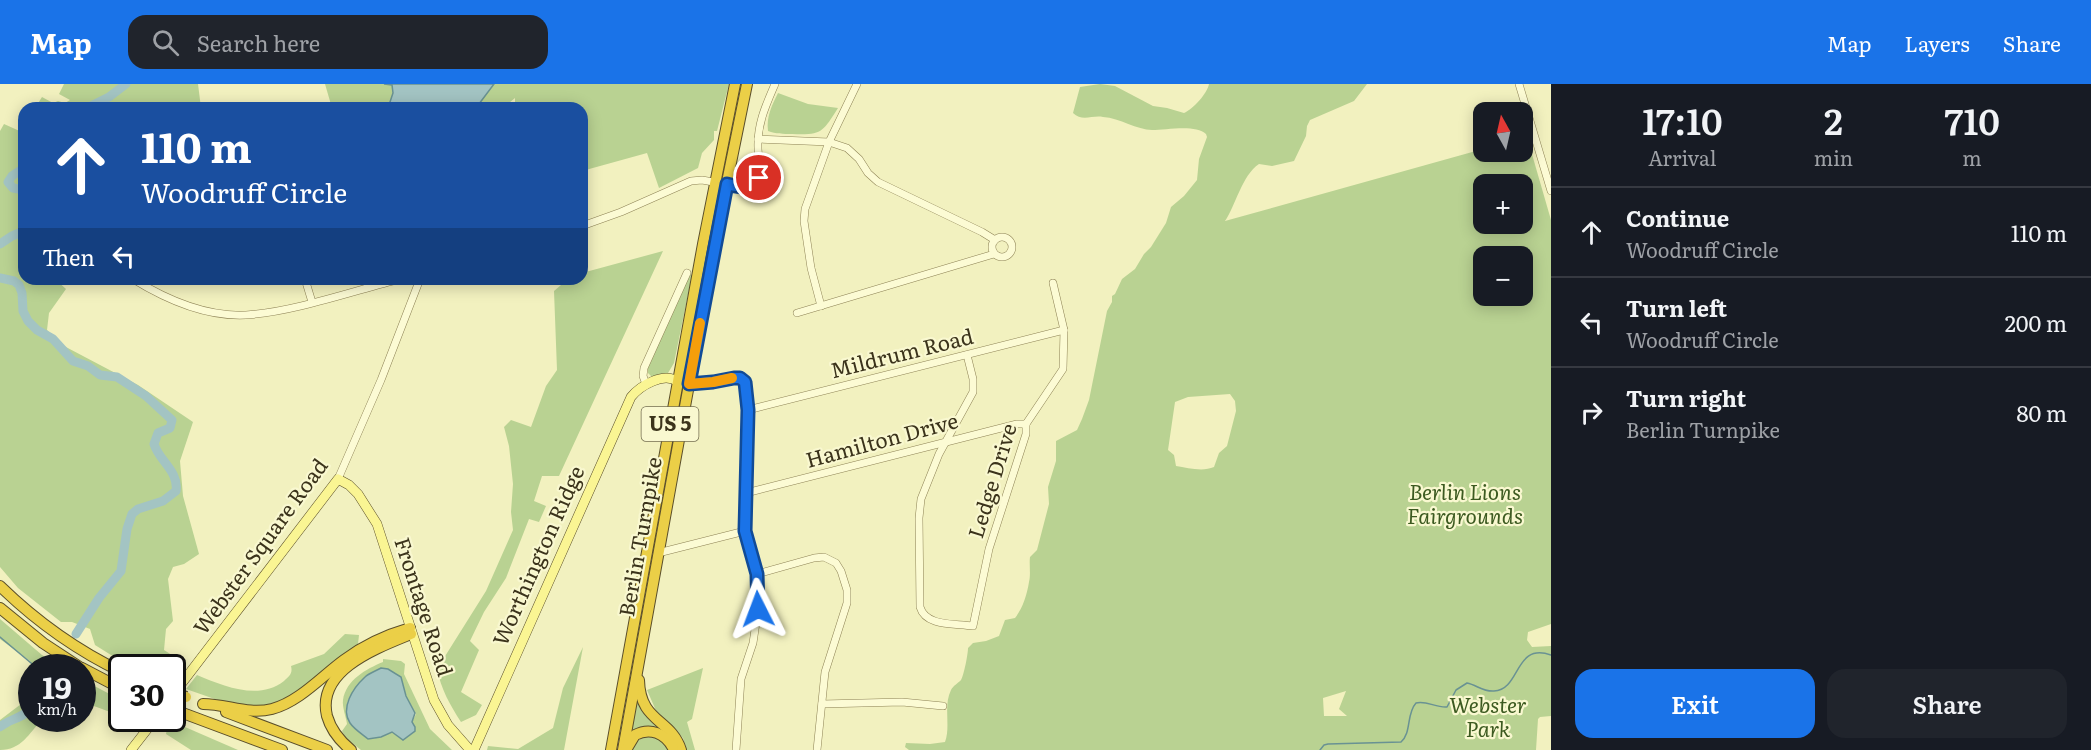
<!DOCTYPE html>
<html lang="en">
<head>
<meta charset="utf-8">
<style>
  body { margin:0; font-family:Literata,serif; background:#20242c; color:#f1f3f6; height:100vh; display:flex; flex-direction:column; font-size:22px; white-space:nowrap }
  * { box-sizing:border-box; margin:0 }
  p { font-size:20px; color:#9ea1a6 }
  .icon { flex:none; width:33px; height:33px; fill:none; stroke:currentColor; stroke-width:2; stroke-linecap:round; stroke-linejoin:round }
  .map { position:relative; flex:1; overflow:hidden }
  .sheet { display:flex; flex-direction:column; background:#171b24; width:540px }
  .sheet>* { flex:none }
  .hud { position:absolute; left:18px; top:18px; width:570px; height:183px; border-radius:18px; box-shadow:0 3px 15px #0003; background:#1a4fa0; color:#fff; overflow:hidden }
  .needle { width:39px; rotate:352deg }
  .tools { position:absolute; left:1473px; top:18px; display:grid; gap:12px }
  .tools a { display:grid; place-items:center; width:60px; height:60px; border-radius:12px; background:#171b24; box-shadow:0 3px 15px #0003; font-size:30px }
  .speed { position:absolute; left:18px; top:570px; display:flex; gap:12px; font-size:30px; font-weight:700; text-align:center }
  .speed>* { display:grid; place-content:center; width:78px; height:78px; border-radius:50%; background:#171b24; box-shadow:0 3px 15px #0003; line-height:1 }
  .speed small { font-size:15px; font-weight:400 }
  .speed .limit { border:3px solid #111; border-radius:9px; background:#fff; color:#111 }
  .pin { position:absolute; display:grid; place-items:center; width:51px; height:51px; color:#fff; margin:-26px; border:3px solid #fff; border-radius:50%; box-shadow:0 2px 6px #0007 }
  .me { position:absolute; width:66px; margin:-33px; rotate:357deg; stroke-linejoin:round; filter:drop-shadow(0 0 4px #0008) }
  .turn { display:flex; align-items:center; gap:21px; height:126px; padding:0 24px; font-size:27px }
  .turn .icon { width:78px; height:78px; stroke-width:2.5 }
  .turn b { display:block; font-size:42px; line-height:51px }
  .then { display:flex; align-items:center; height:57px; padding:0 24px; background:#0003; gap:12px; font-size:22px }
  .eta { display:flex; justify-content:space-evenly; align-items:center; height:102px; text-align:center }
  .eta b { font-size:36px; font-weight:600; line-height:42px }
  .primary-button { display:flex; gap:12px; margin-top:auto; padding:12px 24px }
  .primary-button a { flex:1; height:69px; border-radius:18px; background:#1a73e8; color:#fff; font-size:24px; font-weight:600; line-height:69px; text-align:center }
  .primary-button a+a { background:#20242c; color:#f1f3f6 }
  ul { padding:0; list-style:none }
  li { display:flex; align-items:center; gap:18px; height:90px; padding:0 24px; border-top:2px solid #363941 }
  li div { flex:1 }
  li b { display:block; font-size:22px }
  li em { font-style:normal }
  header { display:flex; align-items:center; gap:36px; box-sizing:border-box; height:84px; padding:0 30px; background:#1a73e8; color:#fff }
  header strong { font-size:28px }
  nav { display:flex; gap:33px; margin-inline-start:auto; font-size:21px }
  .search { width:420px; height:54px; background:#20242c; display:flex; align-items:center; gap:15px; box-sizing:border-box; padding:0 21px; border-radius:18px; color:#9ea1a6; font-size:22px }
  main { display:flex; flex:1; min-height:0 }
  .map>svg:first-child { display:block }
  .green { fill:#b9d292; fill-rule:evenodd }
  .water { fill:#a3c4c3; stroke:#699293; stroke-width:1.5 }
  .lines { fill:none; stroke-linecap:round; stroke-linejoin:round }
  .stream { stroke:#699293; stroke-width:1.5 }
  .river { stroke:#a3c4c3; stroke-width:9 }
  .minor-casing { stroke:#8d8255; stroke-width:8 }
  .major-casing { stroke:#5a4e2a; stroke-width:10 }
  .highway-casing { stroke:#5a4e2a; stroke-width:12 }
  .minor { stroke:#fcfbd4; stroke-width:7 }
  .major { stroke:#faf593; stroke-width:9 }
  .highway { stroke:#ebcf47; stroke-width:10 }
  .highway-bridge-casing { stroke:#5a4e2a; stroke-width:12; stroke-linecap:butt }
  .highway-bridge { stroke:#ebcf47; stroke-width:10 }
  .route-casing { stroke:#114b97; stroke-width:15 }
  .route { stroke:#1a73e8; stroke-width:10 }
  .slow { stroke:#f59e0b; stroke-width:10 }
  .labels { text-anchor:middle; stroke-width:4.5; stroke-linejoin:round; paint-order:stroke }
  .shield { fill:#f9f8d0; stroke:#746e51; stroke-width:1.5 }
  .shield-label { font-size:20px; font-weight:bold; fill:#3b331b }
  .street-label { font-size:21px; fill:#3b331b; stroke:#f9f8d0 }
  .park-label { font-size:21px; font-style:italic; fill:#3c5a20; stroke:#f9f8d0 }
</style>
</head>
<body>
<header>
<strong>Map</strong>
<div class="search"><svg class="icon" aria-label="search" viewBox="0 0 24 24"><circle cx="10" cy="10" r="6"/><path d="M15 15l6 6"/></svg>Search here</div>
<nav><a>Map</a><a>Layers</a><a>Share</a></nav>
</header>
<main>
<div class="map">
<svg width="1551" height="666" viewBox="0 0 1551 666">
  <rect width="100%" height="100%" fill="#f2f1bf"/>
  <g class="green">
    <polygon points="64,0 198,0 201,24 35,24 42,13 53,19 58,17 65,19 70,16 59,10"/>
    <polygon points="325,0 729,0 717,47 714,47 714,56 702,69 698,84 659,104 647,69 582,87 582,24 518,24 515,22 515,14 503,24 332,24"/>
    <path d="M1100,0L1115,2L1153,22L1167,24L1184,29C1193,25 1207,10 1209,0H1367L1354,17L1310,36L1307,42L1306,52L1294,77L1272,82L1259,80C1242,91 1235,123 1225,137L1483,65L1484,68H1522L1523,54L1527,53L1551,136V540L1528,548L1527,556L1532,563L1551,562V632L1540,633L1538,635L1536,666H909L905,663L906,659L930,660L945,658C951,642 943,622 951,606C953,602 958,599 961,596C964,591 968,570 968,564L973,559L986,557L999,552L1005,536L1015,534C1023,524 1027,510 1029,498C1031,490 1029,481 1030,473L1037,466L1049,420L1048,403L1056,377V357L1077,346L1082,335L1089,316L1107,227L1112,218V212L1115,210L1122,195L1135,185L1144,170L1151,163L1166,139L1171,123L1184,112L1197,96L1199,75L1207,53L1206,50C1196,40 1166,46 1152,46C1137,46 1120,34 1103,33C1092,31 1082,38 1073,29L1080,3ZM1484,100H1522V140H1484ZM1484,172H1522V212H1484ZM1230,310L1235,317L1236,327L1227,362L1219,369L1214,383C1203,388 1188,384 1176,382L1174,371L1168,366L1175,318L1188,313ZM1346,607L1339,625L1347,632H1324L1323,614Z"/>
    <path d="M778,9L808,20L838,24C822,49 822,51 792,50C783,50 776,50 768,47C766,33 772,21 778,9Z"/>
    <polygon points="4,40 24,49 24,195 55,195 66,205 49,229 47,246 64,262 138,301 193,338 180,377 183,412 199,470 184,480 173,483 168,495 173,537 166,545 164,566 186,580 173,593 172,584 134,584 127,581 95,561 90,545 72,538 61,538 18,504 0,483 0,47"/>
    <path d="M663,167L559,392H542L534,417L546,422L539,438L529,435L506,494L484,528L470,557L479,566L461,608L482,621L476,631L461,638C450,621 441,605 437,585L486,507L513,446L511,428L513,400L509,362L504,343L511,336L531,343L546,302L557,286L554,207L568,195H582V189Z"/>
    <polygon points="688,191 692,191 674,279 668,289 652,293 648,289 648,282"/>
    <polygon points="0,535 42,571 61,583 32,583 30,577 0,555"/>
    <path d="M345,550L359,551L358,560L301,607L268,623L229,620L186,605L197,591C223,602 259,617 284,597C289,592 293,590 291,582L324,570Z"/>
    <polygon points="583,563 564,666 487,666 488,662 518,665 553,644 563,604"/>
    <path d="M383,575L401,577L405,580L404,590L430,645L452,666H361L346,654L342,647L347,640C346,633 342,623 343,616C346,596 366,585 383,578ZM381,584L388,585L401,594L406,612L416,630L412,638L415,643L413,649L403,656L392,648L381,653L370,655C365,653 363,650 359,646C330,625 358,596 381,584Z"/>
    <polygon points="703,584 692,635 687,638 695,666 686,666 683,654 657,629 647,606"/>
    <polygon points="83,596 121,616 121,632 83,618"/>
    <path d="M31,600L32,634L42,635C29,650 21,666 0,666V636L29,614Z"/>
    <polygon points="635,614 660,644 659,646 630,649"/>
    <polygon points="176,640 185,643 238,666 191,666 166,650 167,645"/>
    <polygon points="645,652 659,654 670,666 631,666 634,659"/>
  </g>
  <g class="water">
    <path d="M384,0H494L479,20L480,24H445L436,22C430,26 416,26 411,22L409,24H388L393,9L392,1Z"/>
    <path d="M381,584L388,585L401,593L406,612L415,629L412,638L415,643V647L403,656L392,648L381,653L368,655C362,650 354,645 350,639C340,624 353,604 365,593C369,589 376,587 381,584Z"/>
  </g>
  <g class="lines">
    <g class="stream">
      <polyline points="0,553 37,584"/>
      <path d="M1320,666L1324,661L1328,660L1401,658C1412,648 1406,630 1416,619C1426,616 1436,624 1447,623L1456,606L1467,599C1477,601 1483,608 1494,607C1521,606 1514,558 1551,571"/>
    </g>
    <g class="river">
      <polyline points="87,24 109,13 126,0"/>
      <polyline points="24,84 12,92 8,98 13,104 24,106"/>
      <polyline points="0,160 12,152 24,147"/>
      <path d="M0,194L14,197L19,201L22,209L23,227L28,237L37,246L53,255L73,277L88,282L100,291L117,293L146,312L172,336L170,344L158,349L154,360C159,377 179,387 176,407L163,417L138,425L132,430L127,445L121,487L99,514L76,550"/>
      <polyline points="55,584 55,583"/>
      <path d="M0,643C10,634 23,635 32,623"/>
    </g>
    <g class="minor-casing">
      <g id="minor">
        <polyline points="1519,0 1551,107"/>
        <polyline points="758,55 829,58 847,64 859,75 868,89 878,98 982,148 995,156"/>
        <path d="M582,142L621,128L691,97L702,96L747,104C754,102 758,99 760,92C762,83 758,73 758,64C757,40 766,21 775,0"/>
        <circle cx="1002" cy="163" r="10"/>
        <path d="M133,195C167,216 206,233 246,231C293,228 353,207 400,195"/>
        <polyline points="305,195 312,218"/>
        <polyline points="821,222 811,184 804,137 805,125 829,58 857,0"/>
        <polyline points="797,229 994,170"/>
        <path d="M967,271L973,295V308L939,370L921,415L919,434L920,523C926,543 955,539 973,542L989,465L1026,350V340L1063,285L1064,246L1053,199"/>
        <polyline points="646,300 643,292 644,284 687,189"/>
        <polyline points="689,300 713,299 734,293 740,294 745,298 748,326 745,447 757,490 758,525 753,559 741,595 736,666"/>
        <polyline points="748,326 1064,246"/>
        <polyline points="338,395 381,296 420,195"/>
        <polyline points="746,409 1017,340 1026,340"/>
        <polyline points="658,469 745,447"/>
        <polyline points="757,490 814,474 824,473 836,479 841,487 847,506 847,519 825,588 817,666"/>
        <polyline points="822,620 902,618 943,622"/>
      </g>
    </g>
    <g class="major-casing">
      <g id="major">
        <polyline points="172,612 338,395 349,401 358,410 377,440 434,616 448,641 470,666"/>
        <polyline points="131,666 156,634"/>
        <path d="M474,666L631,313C640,302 664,287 678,298"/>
      </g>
    </g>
    <g class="highway-casing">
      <g id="highway">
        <path d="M0,502C36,537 76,566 122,588"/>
        <polyline points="0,524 43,559 81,584"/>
        <polyline points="82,584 122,605"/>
        <path d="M639,596C640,639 671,634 681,666"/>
        <path d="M203,620C227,620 248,631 272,625C299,618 322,592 344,576C364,561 386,551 410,544"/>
        <polyline points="172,625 282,666"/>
        <polyline points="226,628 327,666"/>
        <path d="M351,666C340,657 331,646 327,632C316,586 377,564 411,550"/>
        <polyline points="611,666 703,160 735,0"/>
        <polyline points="623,666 714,162 747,0"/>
        <path d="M626,666L635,651C650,643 665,649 673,664"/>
      </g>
    </g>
    <use href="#minor" class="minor"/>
    <use href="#major" class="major"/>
    <use href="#highway" class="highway"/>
    <g class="highway-bridge-casing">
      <polyline id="highway-bridge" points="172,608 186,613"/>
    </g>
    <use href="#highway-bridge" class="highway-bridge"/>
  </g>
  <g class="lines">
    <g class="route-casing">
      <path id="route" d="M758,525L757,490L745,447L748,326L745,298L740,294H734L713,298L689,300L727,100C739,103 752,107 759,94"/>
    </g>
    <use href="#route" class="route"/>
    <polyline class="slow" points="700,239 689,300 713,298 732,294"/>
  </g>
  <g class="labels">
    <rect class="shield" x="641.5" y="323" width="57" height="34" rx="4.5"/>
    <g class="shield-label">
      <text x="670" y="347">US 5</text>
    </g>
    <g class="street-label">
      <text transform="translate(902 270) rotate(-14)" y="7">Mildrum Road</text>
      <text transform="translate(882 357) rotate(-15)" y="7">Hamilton Drive</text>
      <text transform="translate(993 397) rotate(-73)" y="7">Ledge Drive</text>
      <text transform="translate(641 453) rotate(-80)" y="7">Berlin Turnpike</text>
      <text transform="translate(261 463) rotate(-54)" y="7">Webster Square Road</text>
      <text transform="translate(539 472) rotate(-66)" y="7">Worthington Ridge</text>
      <text transform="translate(423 523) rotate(72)" y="7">Frontage Road</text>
    </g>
    <g class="park-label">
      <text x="1465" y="416">Berlin Lions<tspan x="1465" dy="24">Fairgrounds</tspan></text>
      <text x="1488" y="629">Webster<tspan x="1488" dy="24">Park</tspan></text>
    </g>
  </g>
</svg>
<div class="tools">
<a><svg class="needle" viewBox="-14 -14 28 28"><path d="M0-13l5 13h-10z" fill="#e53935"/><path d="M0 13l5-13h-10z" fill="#9ea1a6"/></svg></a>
<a>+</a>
<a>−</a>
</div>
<div class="speed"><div>19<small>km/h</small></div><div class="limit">30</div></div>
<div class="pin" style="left:759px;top:94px;background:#d93025"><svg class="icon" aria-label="arrive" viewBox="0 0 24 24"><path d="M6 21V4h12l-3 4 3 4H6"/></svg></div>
<svg class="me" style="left:758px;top:525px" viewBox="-20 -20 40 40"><path d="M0-17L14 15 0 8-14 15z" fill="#1a73e8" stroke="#fff" stroke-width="4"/></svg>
<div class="hud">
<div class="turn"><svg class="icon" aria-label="ahead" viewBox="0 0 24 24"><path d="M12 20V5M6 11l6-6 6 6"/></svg><div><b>110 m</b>Woodruff Circle</div></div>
<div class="then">Then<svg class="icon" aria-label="left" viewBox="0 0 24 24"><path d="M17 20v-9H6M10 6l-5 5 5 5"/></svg></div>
</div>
</div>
<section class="sheet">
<div class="eta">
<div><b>17:10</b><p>Arrival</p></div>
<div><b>2</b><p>min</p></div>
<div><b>710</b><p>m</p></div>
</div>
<ul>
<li><svg class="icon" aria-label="ahead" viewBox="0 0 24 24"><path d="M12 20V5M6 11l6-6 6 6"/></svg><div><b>Continue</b><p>Woodruff Circle</p></div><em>110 m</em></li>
<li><svg class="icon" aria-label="left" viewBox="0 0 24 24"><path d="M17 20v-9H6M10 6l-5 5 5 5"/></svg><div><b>Turn left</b><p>Woodruff Circle</p></div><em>200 m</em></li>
<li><svg class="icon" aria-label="right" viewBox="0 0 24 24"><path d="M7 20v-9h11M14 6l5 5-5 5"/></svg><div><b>Turn right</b><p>Berlin Turnpike</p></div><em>80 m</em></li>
</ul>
<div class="primary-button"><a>Exit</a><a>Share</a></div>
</section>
</main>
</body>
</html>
